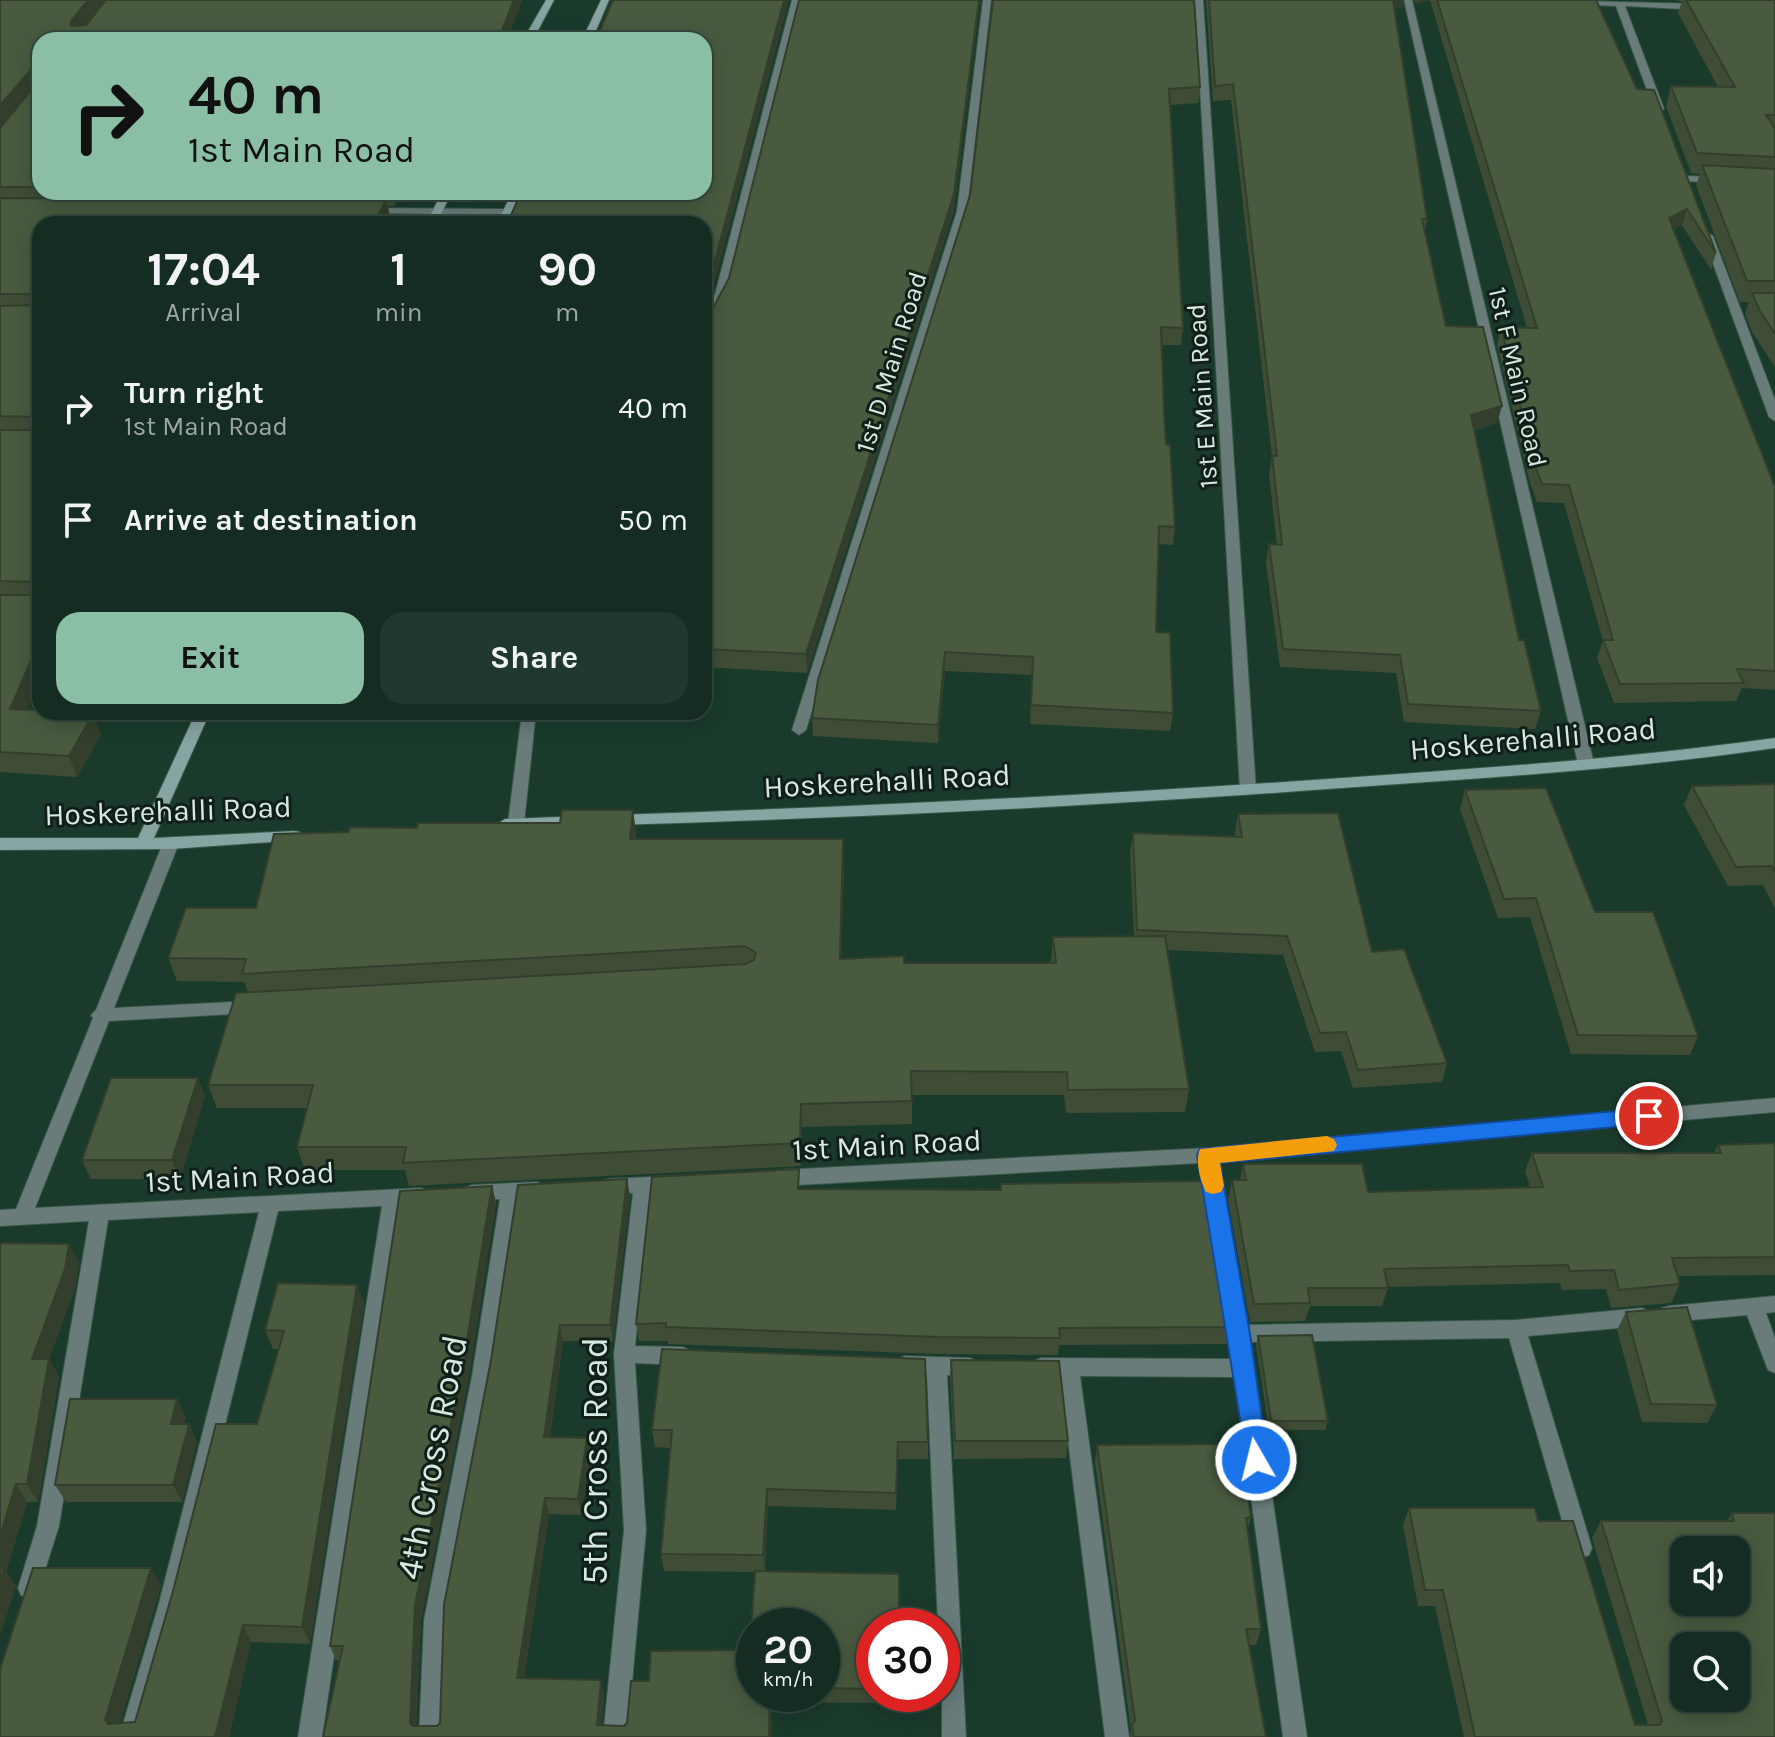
<!DOCTYPE html>
<html lang="en">
<head>
<meta charset="utf-8">
<style>
  body { margin:0; font-family:Karla,sans-serif; background:#21382e; color:#f1f3f6; height:100vh; display:flex; flex-direction:column; font-size:30px; white-space:nowrap }
  * { box-sizing:border-box; margin:0 }
  p { font-size:26px; color:#9da7a5 }
  .icon { flex:none; width:44px; height:44px; fill:none; stroke:currentColor; stroke-width:2; stroke-linecap:round; stroke-linejoin:round }
  .map { position:relative; flex:1; overflow:hidden }
  .sheet { position:absolute; left:32px; top:216px; width:680px; height:504px; display:flex; flex-direction:column; background:#142c21; border-radius:24px; box-shadow:0 4px 20px #0003,0 0 0 2px #33483f }
  .sheet>* { flex:none }
  .banner { position:absolute; left:32px; top:32px; width:680px; height:168px; border-radius:24px; box-shadow:0 4px 20px #0003,0 0 0 2px #33483f; background:#8abfa5; color:#111; overflow:hidden }
  .buttons { position:absolute; left:1670px; top:1536px; display:grid; gap:16px }
  .buttons a { display:grid; place-items:center; width:80px; height:80px; border-radius:16px; background:#142c21; box-shadow:0 4px 20px #0003,0 0 0 2px #33483f; font-size:40px }
  .speed { position:absolute; left:736px; top:1608px; display:flex; gap:16px; font-size:40px; font-weight:700; text-align:center }
  .speed>* { display:grid; place-content:center; width:104px; height:104px; border-radius:50%; background:#142c21; box-shadow:0 4px 20px #0003,0 0 0 2px #33483f; line-height:1 }
  .speed small { font-size:20px; font-weight:400 }
  .speed .limit { border:12px solid #d22; background:#fff; color:#111 }
  .pin { position:absolute; display:grid; place-items:center; width:68px; height:68px; color:#fff; margin:-34px; border:4px solid #fff; border-radius:50%; box-shadow:0 2px 8px #0007 }
  .me { position:absolute; width:88px; margin:-44px; rotate:352deg; stroke-linejoin:round; filter:drop-shadow(0 0 6px #0008) }
  .turn { display:flex; align-items:center; gap:28px; height:168px; padding:0 24px; font-size:36px }
  .turn .icon { width:104px; height:104px; stroke-width:2.5 }
  .turn b { display:block; font-size:56px; line-height:68px }
  .eta { display:flex; justify-content:space-evenly; align-items:center; height:136px; text-align:center }
  .eta b { font-size:48px; font-weight:700; line-height:56px }
  .primary-button { display:flex; gap:16px; margin-top:auto; padding:16px 24px }
  .primary-button a { flex:1; height:92px; border-radius:24px; background:#8abfa5; color:#111; font-size:32px; font-weight:700; line-height:92px; text-align:center }
  .primary-button a+a { background:#21382e; color:#f1f3f6 }
  ul { padding:0; list-style:none }
  li { display:flex; align-items:center; gap:24px; height:112px; padding:0 24px }
  li div { flex:1 }
  li b { display:block; font-size:30px }
  li em { font-style:normal }
  .map>svg:first-child { display:block }
  .lines { fill:none; stroke-linecap:round; stroke-linejoin:round }
  .street-casing { stroke:#385749; stroke-width:2 }
  .secondary-casing { stroke:#385749; stroke-width:2 }
  .street { fill:#697c7a; fill-rule:evenodd }
  .secondary { fill:#86a4a2; fill-rule:evenodd }
  .wall { fill:#3f4d36; fill-rule:evenodd }
  .shaded-wall { fill:#333f2c }
  .building { fill:#495a3f; stroke:#333f2c; stroke-width:2; fill-rule:evenodd }
  .route { fill:#1a73e8; stroke:#114b97; stroke-width:2 }
  .slow { fill:#f59e0b }
  .labels { text-anchor:middle; stroke-width:6; stroke-linejoin:round; paint-order:stroke }
  .far-street-label { font-size:26px; fill:#d7eadf; stroke:#111f18 }
  .street-label { font-size:30px; fill:#d7eadf; stroke:#111f18 }
  .near-street-label { font-size:36px; fill:#d7eadf; stroke:#111f18 }
</style>
</head>
<body>
<div class="map">
<svg width="1775" height="1737" viewBox="0 0 1775 1737">
  <rect width="100%" height="100%" fill="#1a3b2c"/>
  <g class="lines">
    <g class="street-casing">
      <g id="street">
        <polygon points="792,0 800,0 727,294 710,329 704,332 704,317 715,294"/>
        <polygon points="983,0 991,0 967,211 806,730 799,735 792,730 957,211"/>
        <polygon points="1195,0 1203,0 1256,790 1248,795 1240,790"/>
        <polygon points="1404,0 1412,0 1594,764 1586,769 1578,764"/>
        <polygon points="1540,0 1702,4 1707,7 1702,10 1625,6 1664,109 1659,112 1654,109 1616,6 1544,3"/>
        <polygon points="1686,176 1720,177 1725,180 1720,183 1682,181 1681,179"/>
        <polygon points="370,208 507,209 512,212 507,215 366,213 366,209"/>
        <polygon points="1708,233 1713,236 1775,400 1775,421 1769,417 1703,236"/>
        <polygon points="522,712 536,712 524,823 516,828 508,823"/>
        <polygon points="171,837 179,843 114,1008 251,1001 257,1002 260,1007 257,1012 251,1013 109,1021 35,1208 421,1188 428,1191 430,1196 428,1201 401,1205 322,1737 298,1737 382,1206 278,1211 180,1607 143,1737 119,1737 158,1607 259,1212 108,1220 59,1526 37,1595 29,1599 21,1595 18,1588 37,1526 89,1221 0,1226 0,1210 16,1209 93,1018 91,1015 96,1010 163,843"/>
        <polygon points="1775,1098 1775,1112 1218,1161 1247,1325 1516,1320 1642,1308 1649,1311 1652,1317 1649,1323 1642,1326 1528,1336 1592,1548 1589,1555 1581,1558 1573,1555 1570,1548 1509,1338 1250,1342 1307,1737 1283,1737 1235,1377 1080,1376 1129,1737 1105,1737 1060,1376 1034,1373 1031,1367 1034,1361 1041,1358 1233,1359 1200,1163 779,1186 772,1183 770,1178 772,1173 779,1170 1208,1148"/>
        <polygon points="672,1176 679,1179 681,1184 679,1189 652,1193 635,1346 682,1347 689,1350 692,1356 689,1362 682,1365 635,1363 646,1530 627,1737 603,1737 624,1530 614,1354 633,1193 608,1195 601,1192 599,1187 601,1182 608,1179"/>
        <polygon points="537,1182 544,1185 546,1190 544,1195 519,1198 492,1376 446,1620 443,1737 419,1737 424,1620 472,1376 500,1199 472,1201 465,1198 463,1193 465,1188 472,1185"/>
        <polygon points="1775,1296 1775,1312 1766,1313 1775,1338 1775,1373 1768,1370 1747,1315 1669,1322 1662,1320 1659,1314 1662,1308 1669,1306"/>
        <polygon points="905,1356 970,1358 977,1361 980,1367 977,1373 970,1376 947,1375 966,1737 942,1737 942,1626 938,1626 927,1375 898,1371 895,1365 898,1359"/>
      </g>
    </g>
    <g class="secondary-casing">
      <g id="secondary">
        <polygon points="546,0 554,0 533,40 523,40"/>
        <polygon points="601,0 609,0 592,40 582,40"/>
        <polygon points="442,192 452,192 436,224 426,224"/>
        <polygon points="512,192 522,192 507,224 497,224"/>
        <polygon points="196,712 210,712 154,838 294,831 300,832 302,836 300,840 171,849 0,850 0,838 138,838"/>
        <path d="M1775,738V748C1631,769 1487,778 1342,788C1099,806 856,818 613,825L605,820L613,815C856,807 1099,795 1342,778C1487,768 1631,758 1775,738Z"/>
        <polygon points="582,816 590,821 588,825 505,829 497,824 505,819"/>
      </g>
    </g>
    <use href="#street" class="street"/>
    <use href="#secondary" class="secondary"/>
  </g>
  <g class="wall">
    <polygon points="0,0 522,0 507,40 40,40 40,192 177,192 173,199 184,199 182,192 421,192 419,197 399,197 395,206 388,206 390,218 40,224 40,678 27,710 101,734 77,777 0,772"/>
    <polygon points="799,0 980,0 954,210 807,673 704,667 704,316 710,314 729,278"/>
    <polygon points="993,0 1200,87 1198,103 1170,105 1183,328 1181,345 1161,345 1164,410 1175,527 1173,545 1158,544 1156,632 1173,713 1170,731 1030,724 1032,675 945,671 938,743 813,736 812,718 970,195"/>
    <polygon points="1206,0 1404,0 1402,7 1394,8 1427,219 1425,232 1446,326 1497,423 1474,430 1519,640 1541,711 1535,729 1404,722 1396,673 1280,667 1266,563 1269,544 1277,545 1269,474 1272,456 1231,100 1213,101"/>
    <polygon points="1414,0 1596,0 1637,89 1716,253 1711,270 1682,225 1674,229 1775,487 1775,690 1742,688 1736,701 1614,703 1597,658 1603,641 1564,503 1537,502 1530,483 1497,345 1501,327 1527,328 1430,0 1416,4"/>
    <polygon points="1671,0 1775,0 1775,367 1752,332 1745,314 1749,302 1740,302 1696,185 1700,174 1691,173 1666,106 1671,86 1718,87 1678,13 1682,1"/>
    <polygon points="1775,784 1775,909 1763,885 1728,886 1684,805 1692,786"/>
    <polygon points="1465,790 1698,1036 1690,1055 1571,1054 1530,917 1498,918 1460,809"/>
    <polygon points="633,810 636,834 636,839 844,863 841,959 904,963 1051,963 1053,937 1134,936 1130,852 1133,833 1235,837 1235,833 1238,814 1372,952 1447,1063 1442,1082 1353,1088 1341,1051 1315,1052 1283,955 1167,950 1189,1089 1185,1112 1066,1113 1064,1095 912,1095 912,1124 802,1127 801,1166 409,1186 405,1170 305,1170 297,1147 307,1108 217,1108 208,1085 248,992 244,982 177,981 168,958 256,908 349,832 417,828 560,823"/>
    <polygon points="205,1096 180,1179 91,1179 82,1160"/>
    <polygon points="1775,1143 1775,1275 1678,1276 1680,1284 1671,1303 1611,1308 1606,1289 1562,1290 1560,1283 1388,1287 1382,1306 1310,1306 1305,1321 1250,1322 1228,1199 1232,1180 1240,1180 1243,1164 1368,1192 1530,1187 1525,1171 1532,1153 1714,1153 1718,1145"/>
    <path d="M627,1179L630,1196L613,1341H563L550,1437L587,1438L591,1453L581,1515L549,1514L524,1678L604,1694L602,1725L624,1726L627,1723L649,1681L750,1650L755,1572L664,1571L661,1554L671,1448L655,1447L652,1430L928,1442V1459H898L896,1510L768,1506L765,1571L874,1626V1694H898V1703L772,1702L771,1737H323L340,1661L336,1660L330,1646L492,1186L496,1203L469,1375L421,1620L416,1726H437L440,1723L491,1360ZM822,1626V1694H754Z"/>
    <polygon points="1001,1184 1231,1327 1228,1344 1059,1345 1058,1355 937,1354 668,1344 668,1341 639,1341 636,1324 800,1189 1001,1190"/>
    <polygon points="0,1243 79,1262 75,1288 49,1359 59,1377 38,1502 27,1502 6,1572 16,1585 0,1635"/>
    <polygon points="357,1285 364,1304 310,1644 251,1642 229,1737 0,1737 161,1585 120,1723 135,1722 257,1424 279,1349 273,1349 265,1330"/>
    <polygon points="1626,1312 1717,1405 1707,1423 1642,1422 1617,1330"/>
    <polygon points="1258,1336 1328,1421 1325,1430 1269,1430 1256,1345"/>
    <polygon points="951,1360 1068,1441 1066,1458 954,1459 950,1378"/>
    <polygon points="186,1417 184,1424 189,1424 197,1442 182,1502 66,1502 55,1485"/>
    <polygon points="1097,1445 1251,1517 1247,1531 1261,1629 1256,1645 1249,1645 1266,1737 1130,1737 1131,1730 1095,1462"/>
    <polygon points="1409,1508 1538,1521 1635,1725 1648,1725 1592,1538 1601,1521 1727,1521 1732,1513 1775,1513 1775,1737 1464,1737 1435,1606 1418,1606 1403,1525"/>
  </g>
  <g class="shaded-wall">
    <polygon points="88,0 106,0 75,40 71,21"/>
    <polygon points="514,0 522,0 507,40 502,40 501,33"/>
    <polygon points="784,0 789,0 712,293 704,310 704,290"/>
    <polygon points="979,0 980,0 954,210 807,673 806,654"/>
    <polygon points="1391,0 1404,0 1402,7 1390,10"/>
    <polygon points="1417,0 1430,0 1416,4"/>
    <polygon points="235,31 238,40 229,40"/>
    <polygon points="31,70 36,87 0,129 0,105"/>
    <polygon points="165,192 177,192 169,205"/>
    <polygon points="393,192 398,192 399,197 395,206"/>
    <polygon points="386,200 390,218 387,224 374,224"/>
    <polygon points="1687,209 1682,225 1664,234 1669,218"/>
    <polygon points="1502,406 1497,423 1467,433 1471,415"/>
    <polygon points="40,640 40,678 19,729 10,709"/>
    <polygon points="945,652 945,671 938,743 938,725"/>
    <polygon points="93,714 101,734 77,777 69,756"/>
    <polygon points="633,810 636,834 633,863 630,839"/>
    <polygon points="843,839 844,863 840,982 840,959"/>
    <polygon points="198,1078 205,1096 180,1179 172,1160"/>
    <polygon points="801,1104 802,1127 801,1166 800,1143"/>
    <polygon points="627,1179 630,1196 613,1341 610,1325"/>
    <polygon points="492,1186 496,1203 469,1375 421,1620 416,1737 410,1723 415,1605"/>
    <polygon points="69,1244 79,1262 75,1288 49,1359 59,1377 38,1502 27,1484 32,1359"/>
    <polygon points="357,1285 364,1304 310,1644 302,1627"/>
    <polygon points="560,1325 563,1341 548,1452 544,1437"/>
    <polygon points="177,1399 186,1417 180,1442 171,1424"/>
    <polygon points="189,1424 197,1442 182,1502 173,1485"/>
    <polygon points="587,1438 591,1453 581,1515 578,1499"/>
    <polygon points="16,1484 27,1502 6,1572 16,1585 0,1635 0,1536"/>
    <polygon points="767,1489 768,1506 765,1572 763,1555"/>
    <polygon points="545,1498 549,1514 522,1692 517,1678"/>
    <polygon points="151,1568 161,1585 116,1736 105,1720"/>
    <polygon points="243,1625 251,1642 229,1737 215,1737"/>
    <polygon points="601,1680 604,1694 601,1737 597,1725"/>
    <polygon points="770,1694 772,1702 771,1737 769,1737"/>
  </g>
  <g class="building">
    <polygon points="0,0 88,0 71,21 71,26 86,25 106,0 514,0 501,33 473,32 470,40 337,40 342,32 235,31 229,40 40,40 40,187 0,187 0,128 37,83 38,72 31,70 0,105"/>
    <polygon points="613,0 784,0 711,276 704,290 704,224 507,224 521,193 529,193 530,192 704,192 704,40 596,40"/>
    <polygon points="799,0 979,0 954,194 806,654 704,649 704,316 710,314 729,278"/>
    <polygon points="993,0 1194,0 1200,87 1169,89 1183,328 1161,327 1164,410 1166,445 1170,445 1175,527 1159,526 1156,632 1170,633 1173,713 1031,705 1033,657 945,652 938,725 812,718 818,680 970,195"/>
    <polygon points="1209,0 1393,0 1427,219 1422,219 1446,326 1483,327 1502,406 1471,415 1519,640 1524,640 1541,711 1408,704 1400,655 1283,649 1269,544 1282,545 1272,456 1277,456 1233,84 1215,86"/>
    <polygon points="1437,0 1596,0 1637,89 1654,90 1716,253 1687,209 1669,218 1775,487 1775,671 1737,669 1744,683 1620,684 1603,640 1613,640 1569,485 1542,484 1535,466 1501,327 1537,328"/>
    <polygon points="1686,0 1775,0 1775,115 1766,115 1775,128 1775,157 1697,153 1671,86 1735,87"/>
    <polygon points="1702,165 1775,169 1775,281 1747,281"/>
    <polygon points="0,198 386,200 374,224 40,224 40,640 10,709 40,710 40,712 93,714 69,756 0,752 0,595 32,595 35,592 35,582 0,581 0,430 33,430 36,427 35,417 0,416 0,306 36,305 34,294 0,294"/>
    <polygon points="1752,293 1775,293 1775,334 1760,311"/>
    <polygon points="1775,784 1775,872 1772,866 1736,867 1692,786"/>
    <polygon points="1546,788 1595,912 1653,912 1698,1036 1578,1035 1536,898 1504,899 1465,790"/>
    <polygon points="562,810 633,810 630,839 843,839 840,959 904,956 904,963 1056,963 1053,937 1165,936 1189,1089 1068,1090 1067,1072 911,1071 912,1101 801,1104 800,1143 403,1163 406,1147 297,1147 313,1085 208,1085 236,993 745,964 754,960 756,953 745,946 242,974 246,959 168,958 186,908 256,908 274,834 349,832 350,827 417,828 418,823 560,823"/>
    <polygon points="1338,813 1372,952 1404,949 1447,1063 1358,1070 1346,1032 1320,1033 1287,936 1137,930 1133,833 1242,837 1238,814"/>
    <polygon points="111,1078 198,1078 172,1160 82,1160"/>
    <polygon points="1775,1143 1775,1257 1672,1258 1680,1284 1619,1290 1614,1270 1570,1271 1568,1265 1384,1269 1388,1288 1308,1288 1310,1303 1254,1304 1232,1180 1246,1180 1243,1164 1362,1164 1368,1192 1543,1187 1532,1153 1721,1153 1718,1145"/>
    <polygon points="799,1169 798,1189 1001,1190 1001,1184 1206,1181 1231,1327 1059,1328 1060,1338 938,1337 666,1327 666,1323 636,1324 652,1177"/>
    <polygon points="627,1179 610,1325 560,1325 544,1437 587,1438 578,1499 545,1498 517,1678 601,1680 597,1725 624,1726 627,1723 631,1681 649,1681 651,1651 750,1650 755,1571 899,1574 899,1626 874,1626 874,1689 822,1688 822,1626 754,1626 754,1694 770,1694 769,1737 323,1737 343,1646 330,1646 400,1191 492,1186 464,1359 415,1605 410,1723 413,1726 437,1726 440,1723 444,1605 491,1360 518,1185"/>
    <polygon points="0,1243 69,1244 65,1269 32,1359 49,1359 27,1484 16,1484 0,1536"/>
    <polygon points="278,1283 357,1285 302,1627 243,1625 215,1737 0,1737 0,1669 33,1568 151,1568 105,1720 108,1724 135,1722 173,1591 216,1424 257,1424 284,1331 265,1330"/>
    <polygon points="1687,1307 1717,1405 1651,1404 1626,1312"/>
    <polygon points="1312,1335 1328,1421 1271,1421 1258,1336"/>
    <polygon points="662,1349 925,1359 928,1442 898,1442 896,1493 767,1489 763,1555 661,1554 672,1430 652,1430"/>
    <polygon points="951,1360 1059,1361 1068,1441 955,1441"/>
    <polygon points="70,1399 177,1399 171,1424 189,1424 173,1485 55,1485"/>
    <polygon points="1240,1444 1251,1517 1246,1518 1261,1629 1246,1629 1266,1737 1134,1737 1132,1725 1135,1721 1097,1445"/>
    <path d="M1409,1508H1535L1538,1521H1573L1635,1725H1660L1662,1721L1601,1521H1734L1732,1513H1775V1737H1475L1443,1590H1425ZM1684,1550H1736V1602H1684ZM1684,1646H1736V1698H1684Z"/>
    <polygon points="0,1568 4,1568 0,1580"/>
  </g>
  <polygon class="route" points="1649,1108 1656,1110 1659,1116 1656,1122 1649,1124 1220,1163 1250,1334 1268,1460 1264,1468 1256,1471 1248,1468 1197,1155 1200,1149"/>
  <path class="slow" d="M1327,1136L1334,1139L1337,1145L1334,1151L1220,1163L1224,1186L1221,1192L1213,1194L1206,1192C1200,1181 1195,1160 1200,1149Z"/>
  <g class="labels">
    <g class="far-street-label">
      <text transform="translate(891 362) rotate(-73)" y="9">1st D Main Road</text>
      <text transform="translate(1518 377) rotate(77)" y="9">1st F Main Road</text>
      <text transform="translate(1202 396) rotate(-94)" y="9">1st E Main Road</text>
    </g>
    <g class="street-label">
      <text transform="translate(1533 739) rotate(-5)" y="10">Hoskerehalli Road</text>
      <text transform="translate(887 781) rotate(-3)" y="10">Hoskerehalli Road</text>
      <text transform="translate(168 811) rotate(-2)" y="10">Hoskerehalli Road</text>
      <text transform="translate(887 1145) rotate(-3)" y="10">1st Main Road</text>
      <text transform="translate(240 1177) rotate(-3)" y="10">1st Main Road</text>
    </g>
    <g class="near-street-label">
      <text transform="translate(431 1457) rotate(-79)" y="13">4th Cross Road</text>
      <text transform="translate(594 1461) rotate(-90)" y="13">5th Cross Road</text>
    </g>
  </g>
</svg>
<div class="buttons">
<a><svg class="icon" aria-label="sound" viewBox="0 0 24 24"><path d="M4 9h4l5-4v14l-5-4H4zM17 9q2 3 0 6"/></svg></a>
<a><svg class="icon" aria-label="search" viewBox="0 0 24 24"><circle cx="10" cy="10" r="6"/><path d="M15 15l6 6"/></svg></a>
</div>
<div class="speed"><div>20<small>km/h</small></div><div class="limit">30</div></div>
<div class="pin" style="left:1649px;top:1116px;background:#d93025"><svg class="icon" aria-label="arrive" viewBox="0 0 24 24"><path d="M6 21V4h12l-3 4 3 4H6"/></svg></div>
<svg class="me" style="left:1256px;top:1460px" viewBox="-20 -20 40 40"><circle r="17" fill="#1a73e8" stroke="#fff" stroke-width="3"/><path d="M0-11L8 9 0 5-8 9z" fill="#fff"/></svg>
<div class="banner">
<div class="turn"><svg class="icon" aria-label="right" viewBox="0 0 24 24"><path d="M7 20v-9h11M14 6l5 5-5 5"/></svg><div><b>40 m</b>1st Main Road</div></div>
</div>
<section class="sheet">
<div class="eta">
<div><b>17:04</b><p>Arrival</p></div>
<div><b>1</b><p>min</p></div>
<div><b>90</b><p>m</p></div>
</div>
<ul>
<li><svg class="icon" aria-label="right" viewBox="0 0 24 24"><path d="M7 20v-9h11M14 6l5 5-5 5"/></svg><div><b>Turn right</b><p>1st Main Road</p></div><em>40 m</em></li>
<li><svg class="icon" aria-label="arrive" viewBox="0 0 24 24"><path d="M6 21V4h12l-3 4 3 4H6"/></svg><div><b>Arrive at destination</b></div><em>50 m</em></li>
</ul>
<div class="primary-button"><a>Exit</a><a>Share</a></div>
</section>
</div>
</body>
</html>
